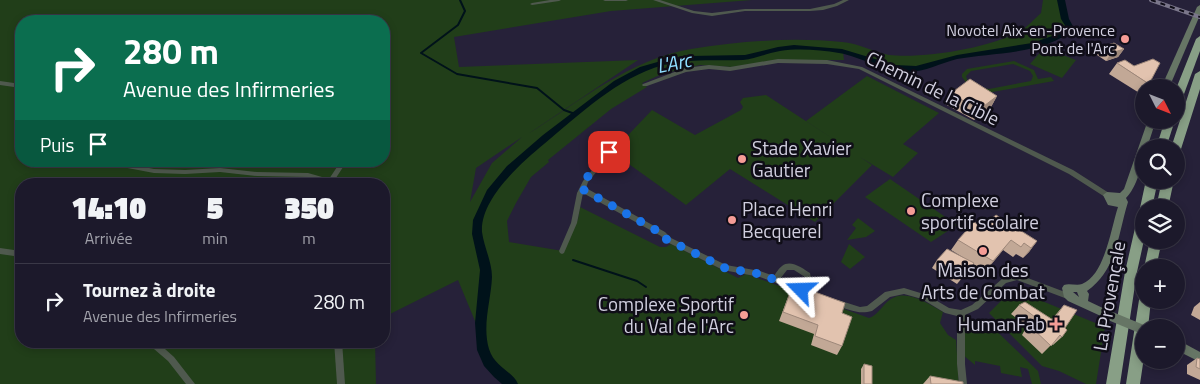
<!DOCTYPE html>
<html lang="fr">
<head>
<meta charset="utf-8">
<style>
  body { margin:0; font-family:"Titillium Web",sans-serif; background:#292637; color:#f1f3f6; height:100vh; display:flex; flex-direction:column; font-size:19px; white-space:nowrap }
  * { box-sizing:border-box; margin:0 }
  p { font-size:16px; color:#a0a0a9 }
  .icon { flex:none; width:28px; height:28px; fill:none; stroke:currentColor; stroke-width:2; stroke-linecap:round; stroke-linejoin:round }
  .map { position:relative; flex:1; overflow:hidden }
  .drawer { position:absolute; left:15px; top:178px; width:375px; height:170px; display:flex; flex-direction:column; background:#1c192b; border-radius:20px; box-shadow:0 2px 8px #0003,0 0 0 1px #3a3847 }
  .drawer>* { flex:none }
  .guide { position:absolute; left:15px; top:15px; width:375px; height:152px; border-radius:20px; box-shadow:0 2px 8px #0003,0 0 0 1px #3a3847; background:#0b6e4f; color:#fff; overflow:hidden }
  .needle { width:32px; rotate:132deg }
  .controls { position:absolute; left:1135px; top:79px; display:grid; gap:10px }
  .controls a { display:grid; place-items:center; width:50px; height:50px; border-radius:50%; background:#1c192b; box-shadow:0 2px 8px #0003,0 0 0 1px #3a3847; font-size:25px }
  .pin { position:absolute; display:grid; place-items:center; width:42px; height:42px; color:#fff; margin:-21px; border-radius:10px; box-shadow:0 2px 8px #0006 }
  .me { position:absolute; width:55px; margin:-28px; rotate:292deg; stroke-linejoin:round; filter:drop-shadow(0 0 4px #0008) }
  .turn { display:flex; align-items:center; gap:18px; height:105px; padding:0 25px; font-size:22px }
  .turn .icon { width:65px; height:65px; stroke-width:2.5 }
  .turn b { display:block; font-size:35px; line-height:42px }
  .then { display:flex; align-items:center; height:48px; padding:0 25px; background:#0003; gap:10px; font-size:19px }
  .eta { display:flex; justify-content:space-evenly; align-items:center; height:85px; text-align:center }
  .eta b { font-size:30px; font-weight:800; line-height:35px }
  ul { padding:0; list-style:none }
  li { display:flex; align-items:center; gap:15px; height:75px; padding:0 25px; border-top:1px solid #3a3847 }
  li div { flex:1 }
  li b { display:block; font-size:19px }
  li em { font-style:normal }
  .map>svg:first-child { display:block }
  .green { fill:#213e19; fill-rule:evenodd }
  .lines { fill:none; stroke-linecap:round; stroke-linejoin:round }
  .stream { stroke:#00121a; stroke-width:2 }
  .river { fill:#00121a; fill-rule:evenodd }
  .minor { fill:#4f594e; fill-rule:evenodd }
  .secondary { fill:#667565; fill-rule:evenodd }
  .motorway { fill:#889f86; fill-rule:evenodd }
  .rail-casing { stroke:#7a768a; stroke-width:4 }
  .rail { stroke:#0f0d17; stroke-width:2; stroke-dasharray:5; stroke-linecap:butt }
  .secondary-bridge { stroke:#667565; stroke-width:9 }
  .wall { fill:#c2a896 }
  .shaded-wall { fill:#9e887a }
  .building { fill:#e2c3af; stroke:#9e887a }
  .route { stroke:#1a73e8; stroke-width:9; stroke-dasharray:0 16.2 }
  .poi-dot { fill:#f59c96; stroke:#0f0d17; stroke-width:2 }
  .labels { text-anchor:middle; stroke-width:5; stroke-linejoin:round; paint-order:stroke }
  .far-poi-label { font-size:16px; fill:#d1cfdf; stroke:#0f0d17; text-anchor:end }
  .street-label { font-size:19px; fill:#d1cfdf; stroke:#0f0d17 }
  .poi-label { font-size:19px; fill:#d1cfdf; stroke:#0f0d17; text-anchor:start }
  .water-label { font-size:20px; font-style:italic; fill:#8fdeff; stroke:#0f0d17 }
</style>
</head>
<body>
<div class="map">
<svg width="1200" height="384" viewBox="0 0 1200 384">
  <rect width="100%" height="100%" fill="#262139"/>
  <g class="green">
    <path d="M0,0H752L611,11L454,37L459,67L638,60L528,134C579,102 630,59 691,49C740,41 793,37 842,42C858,43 873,52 889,55C922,59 990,48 1018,32C1027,28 1034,19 1041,13L1043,0H1061L1065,19L1070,28L1066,33L1043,42L950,59L915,69L888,66L843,52L844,60H779L732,67L700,65L662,74L642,83L647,87L611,109L548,160L549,162L531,177L516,203L507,221L509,242L563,251L578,219L580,207L660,247H666L671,244L738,278L746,274L869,318C876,316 881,308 887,302C904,286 927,303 943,312L940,323L948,335L956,340L959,384H512L495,369L483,354L480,333L458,280L384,317V184H21V341H375L376,384H0ZM21,21H384V161H21ZM522,137L492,163L470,202L476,168Z"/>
    <polygon points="1044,48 1076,60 1062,78 1030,64"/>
    <path d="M1014,61L1034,70L1038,79L1051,77L1054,81L975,95L962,77V74L967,69ZM1013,64L1030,71L1033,76L1031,81L989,89L978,87L968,82L966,76L971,71Z"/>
    <polygon points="867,76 939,113 903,144 918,153 893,177 860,157 872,165 815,222 730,169 686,205 612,152 652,110 695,135 741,110 743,107 740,102 743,98 766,95 844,146 806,121"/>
    <polygon points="890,179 957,225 931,242 865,197"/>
    <polygon points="858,218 875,231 866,237 847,240 856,228 852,225"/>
    <polygon points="849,244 865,257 850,269 841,262"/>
    <polygon points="1018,291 1105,327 1096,384 1086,384 1059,371 1042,366 989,313 1009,293"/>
    <path d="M973,320H985L1038,371L1041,384H1032L1028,369L1020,367L1022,377L1001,373L1000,366L975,361V365L963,355C963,341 963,331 973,320Z"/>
  </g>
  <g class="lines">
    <g class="stream">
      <polyline points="460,0 465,11 458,25 421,53 457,74 537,88 564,110 575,114"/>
      <polyline points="573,260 637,281 646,287"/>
    </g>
    <path class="river" d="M1057,0H1065L1069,19L1074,28C1047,55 993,52 957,59C941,63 925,72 908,72C884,72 862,57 839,53C820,50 799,48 780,51C767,53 756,59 743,60C716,61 689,58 663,65C617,78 579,115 544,144C521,163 480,199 482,232C484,247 492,262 492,277C491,301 482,325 489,349C495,368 513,371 518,384H502L494,377L484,366L477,350L475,323L480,270L472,234L473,220L487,190L507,166L543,135L614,81L640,67L668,59L690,56L745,55L778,47L794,45L842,49L895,65L916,66L957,55L1032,43L1058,34L1066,27L1061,19Z"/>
    <g class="minor">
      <polygon points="550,0 561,0 559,1 532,5 530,4 532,3"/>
      <polygon points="603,0 628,0 626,1 605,1"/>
      <polygon points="653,0 660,0 694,11 712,13 745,9 810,9 834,4 843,0 849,0 837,6 823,10 810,11 745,11 712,16 692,13"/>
      <polygon points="778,59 827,60 862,67 1073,170 1109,193 1110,195 1109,197 1105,197 1069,174 859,69 827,64 778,63 730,71 709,69 686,72 647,86 643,86 642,85 643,84 685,68 709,65 730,67"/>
      <polygon points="0,81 21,84 21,88 0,85"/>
      <path d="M620,138L623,140L622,141L588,182L586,188L665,232L671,238L726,265L760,271L774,276C776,273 779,268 782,266C791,259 803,269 810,273L813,289L818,295L817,297C806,298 806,285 805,277L794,270H787L780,279L800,286L802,288L800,290L798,291L760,277L723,270L667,242L661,236L583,193L577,223L564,253L562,254L560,253L559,251L571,223L577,193L583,181L618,139Z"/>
      <polygon points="98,161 114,161 154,169 185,170 220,168 257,172 308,173 322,177 327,182 341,161 347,161 332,184 321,184 318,181 308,177 257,176 220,172 185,174 154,173 101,163"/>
      <polygon points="0,248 21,251 21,257 0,254"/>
      <path d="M1017,274L1073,295L1074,297L1073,299L1070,300L1017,280L1006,283L978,309L965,315V364L967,384H959L957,364V316L945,313L922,299L904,294L890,297L872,311C858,315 848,309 835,305L834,303L835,301L838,300L860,307L867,306L885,292L904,288L927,295L949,308L961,310L972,305L1002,279Z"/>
      <polygon points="146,341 156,341 174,357 195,384 186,384 168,361 147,343"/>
      <polygon points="334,341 342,341 345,384 337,384"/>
    </g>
    <g class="secondary">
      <polygon points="1200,5 1200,15 1169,88 1161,88 1197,7"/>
      <path d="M1148,120H1156L1147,148H1144C1144,162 1136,189 1126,198L1128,202C1118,234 1117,270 1087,291L1089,294L1088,301L1107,310L1108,313L1107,316L1103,317L1068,301L1064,297L1062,288L1064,285C1069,283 1077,286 1082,284C1105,275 1111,228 1118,207L1108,205L1103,195L1107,192L1120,193L1124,189ZM1073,292H1077L1079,297Z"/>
      <polygon points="1176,339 1200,352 1200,362 1176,350"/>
    </g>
    <g class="motorway">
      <polygon points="1200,36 1200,51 1181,102 1176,105 1176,89 1196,39"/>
      <polygon points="1200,71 1200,89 1181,149 1176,153 1176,148 1171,148 1195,74"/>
      <polygon points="1165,120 1175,120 1166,148 1156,148"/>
      <polygon points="1146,180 1158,180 1152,208 1144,208 1144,240 1137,272 1120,384 1106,384 1125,272 1138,215 1142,211 1140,208"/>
      <polygon points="1162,180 1174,180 1168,208 1156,208"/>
      <polygon points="1150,240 1162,240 1156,268 1144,268"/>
      <polygon points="1144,295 1144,300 1151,300 1148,328 1144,328 1144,357 1140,384 1126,384 1139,300 1140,296"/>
    </g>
    <g class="rail-casing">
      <polyline id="rail" points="1151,0 1200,17"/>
    </g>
    <use href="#rail" class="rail"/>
    <polyline class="secondary-bridge" points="1103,313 1144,330"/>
  </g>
  <g class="wall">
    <polygon points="1102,47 1124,49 1118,57 1106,61 1097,55"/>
    <polygon points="1117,63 1149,84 1146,88 1144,88 1144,90 1141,94 1109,74"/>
    <polygon points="950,94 997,96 991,107 974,120 945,104"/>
    <polygon points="982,227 1037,241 1029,252 1023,258 1016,254 1013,257 1003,250 985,272 973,264 957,284 932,268 937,260 964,258 951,250 958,240"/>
    <polygon points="793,284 842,313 842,346 837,355 811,345 814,334 779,321"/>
    <polygon points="1200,302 1200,320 1191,315 1194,307"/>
    <polygon points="1019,305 1052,319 1064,305 1065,328 1062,337 1053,345 1052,344 1042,354 1022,335 1027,326 1011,314"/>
    <polygon points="1197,358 1200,359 1200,380 1187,374 1187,365"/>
    <polygon points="864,364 872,384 861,384 861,369"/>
    <polygon points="930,376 963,384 923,384"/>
  </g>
  <g class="shaded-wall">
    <polygon points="1124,49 1118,57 1106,61 1111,53"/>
    <polygon points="997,96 991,107 974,120 980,109"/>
    <polygon points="1011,240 1003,250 985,272 993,261"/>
    <polygon points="1037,241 1029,252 1023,258 1031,248"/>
    <polygon points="974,263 968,271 957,284 963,276"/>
  </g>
  <g class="building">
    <polygon points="1114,43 1124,49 1111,53 1102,47"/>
    <polygon points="1153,59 1160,63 1149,84 1117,63 1125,60 1134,66"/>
    <polygon points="970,79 997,96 980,109 950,94"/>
    <polygon points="996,215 1037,241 1031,248 1024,243 1021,247 1011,240 993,261 958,240 974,222 982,227"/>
    <polygon points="947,249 974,263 963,276 937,260"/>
    <polygon points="793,284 845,303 842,313 852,317 842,346 815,336 818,325 783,312"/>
    <polygon points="1025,302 1053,320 1064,305 1077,310 1065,328 1067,330 1062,337 1060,335 1051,346 1030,326 1035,317 1019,305"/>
    <polygon points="1197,358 1200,359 1200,369 1196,367"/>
    <polygon points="864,364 872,366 872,384 864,384"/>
    <polygon points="930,376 963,382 963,384 931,384"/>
  </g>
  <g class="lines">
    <polyline class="route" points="609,152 589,174 582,189 663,234 664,238 725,268 760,274 801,290"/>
  </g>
  <g class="poi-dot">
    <circle cx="1125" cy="39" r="5"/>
    <circle cx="742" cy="159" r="5"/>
    <circle cx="911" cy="211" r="5"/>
    <circle cx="732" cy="220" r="5"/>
    <circle cx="983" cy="251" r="5"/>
    <circle cx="744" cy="315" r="5"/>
    <path d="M1053.5 316.5h5v5h5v5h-5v5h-5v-5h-5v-5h5z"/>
  </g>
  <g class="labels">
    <g class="far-poi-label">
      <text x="1115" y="36">Novotel Aix-en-Provence<tspan x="1115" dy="18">Pont de l'Arc</tspan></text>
    </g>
    <g class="street-label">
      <text transform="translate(933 88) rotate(26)" y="7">Chemin de la Cible</text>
      <text transform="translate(1109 296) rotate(-80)" y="7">La Provençale</text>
    </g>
    <g class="poi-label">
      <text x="752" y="155">Stade Xavier<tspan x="752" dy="22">Gautier</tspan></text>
      <text x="921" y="207">Complexe<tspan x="921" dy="22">sportif scolaire</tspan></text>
      <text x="742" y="216">Place Henri<tspan x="742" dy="22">Becquerel</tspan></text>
      <text x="983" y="277" text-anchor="middle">Maison des<tspan x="983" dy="22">Arts de Combat</tspan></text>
      <text x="734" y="311" text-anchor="end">Complexe Sportif<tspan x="734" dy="22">du Val de l'Arc</tspan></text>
      <text x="1045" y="331" text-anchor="end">HumanFab</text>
    </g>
    <g class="water-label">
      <text transform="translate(674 63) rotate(-11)" y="7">L'Arc</text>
    </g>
  </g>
</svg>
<div class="controls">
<a><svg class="needle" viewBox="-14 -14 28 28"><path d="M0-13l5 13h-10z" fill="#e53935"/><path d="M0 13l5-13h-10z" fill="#a0a0a9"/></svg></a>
<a><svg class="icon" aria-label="search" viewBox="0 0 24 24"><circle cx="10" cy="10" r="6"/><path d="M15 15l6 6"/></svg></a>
<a><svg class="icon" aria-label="layers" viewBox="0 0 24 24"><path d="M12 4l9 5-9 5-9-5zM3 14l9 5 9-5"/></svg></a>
<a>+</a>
<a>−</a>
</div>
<div class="pin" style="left:609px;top:152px;background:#d93025"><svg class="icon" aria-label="arrive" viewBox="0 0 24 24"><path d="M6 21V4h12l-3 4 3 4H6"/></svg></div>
<svg class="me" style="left:801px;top:290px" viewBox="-20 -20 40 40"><path d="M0-17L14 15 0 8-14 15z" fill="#1a73e8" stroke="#fff" stroke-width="4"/></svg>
<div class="guide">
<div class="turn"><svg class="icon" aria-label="right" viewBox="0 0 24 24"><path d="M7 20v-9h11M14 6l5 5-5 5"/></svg><div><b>280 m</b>Avenue des Infirmeries</div></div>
<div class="then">Puis<svg class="icon" aria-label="arrive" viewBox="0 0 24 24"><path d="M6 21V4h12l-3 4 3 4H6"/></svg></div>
</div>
<section class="drawer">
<div class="eta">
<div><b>14:10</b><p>Arrivée</p></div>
<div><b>5</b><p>min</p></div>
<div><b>350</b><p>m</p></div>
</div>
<ul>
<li><svg class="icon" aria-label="right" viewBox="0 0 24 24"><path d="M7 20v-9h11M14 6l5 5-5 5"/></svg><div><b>Tournez à droite</b><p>Avenue des Infirmeries</p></div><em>280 m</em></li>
</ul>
</section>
</div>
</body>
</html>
